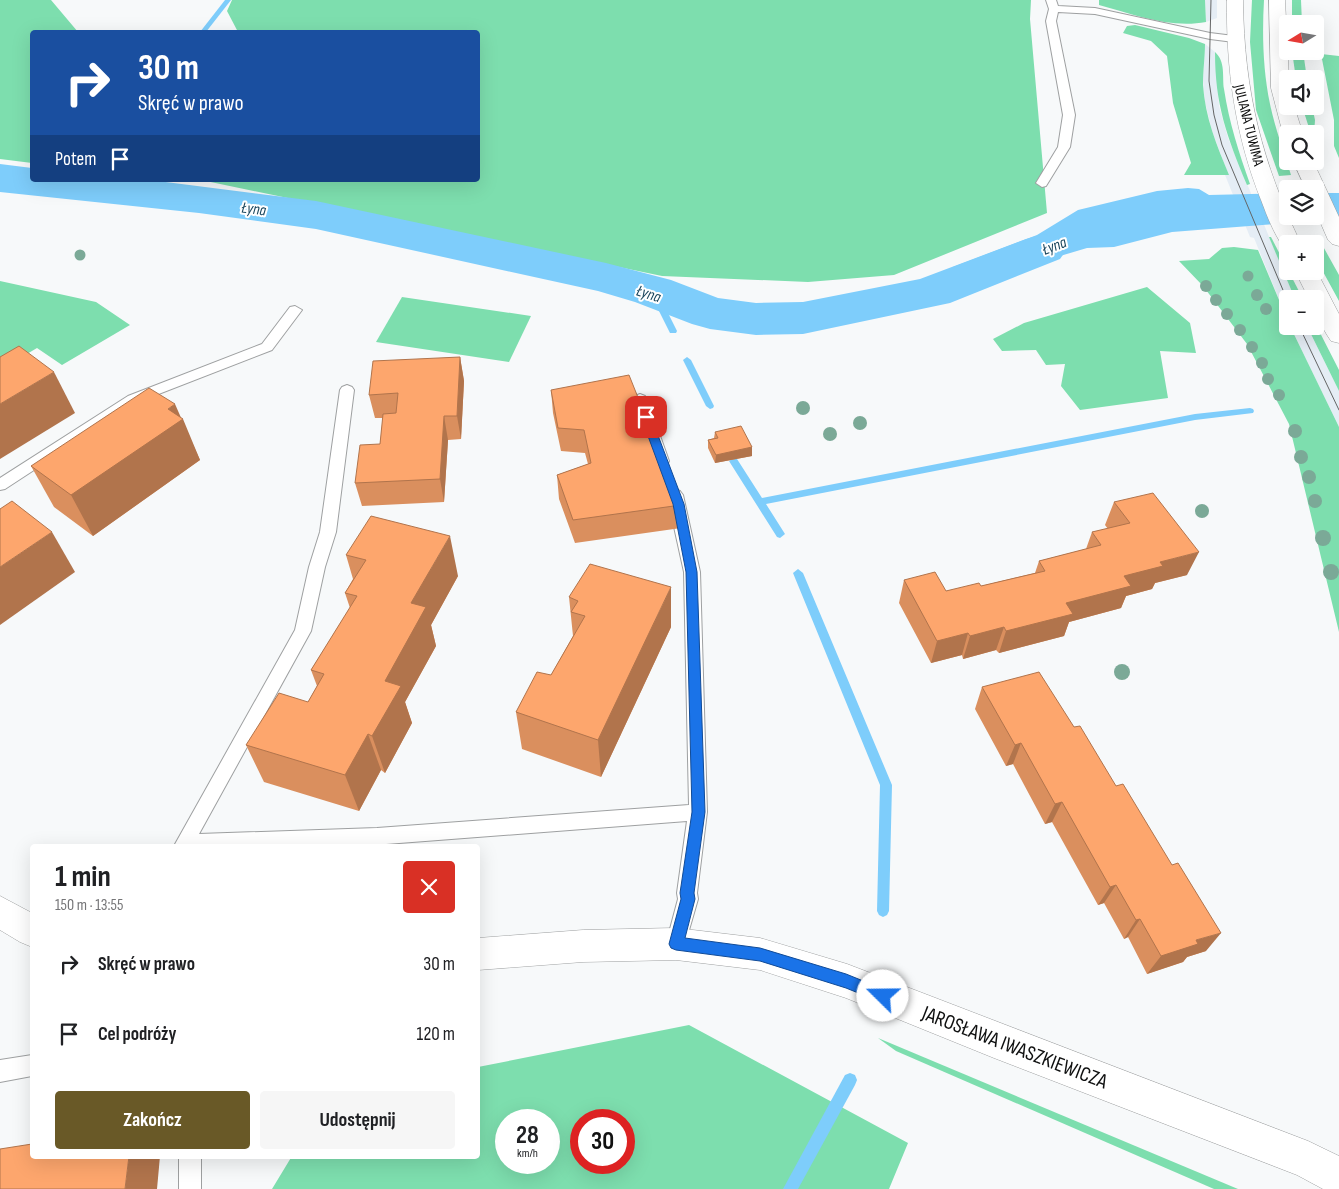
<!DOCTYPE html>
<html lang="pl">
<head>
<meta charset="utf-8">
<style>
  body { margin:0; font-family:"Sofia Sans Condensed",sans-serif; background:#f6f6f6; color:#202124; height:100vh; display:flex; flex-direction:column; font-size:19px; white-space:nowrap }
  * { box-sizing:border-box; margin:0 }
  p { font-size:16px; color:#757577 }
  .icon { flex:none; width:28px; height:28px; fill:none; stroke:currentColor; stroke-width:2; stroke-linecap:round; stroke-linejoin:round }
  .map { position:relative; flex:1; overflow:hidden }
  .details { position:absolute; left:30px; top:844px; width:450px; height:315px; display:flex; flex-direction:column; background:#fff; border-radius:5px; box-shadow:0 5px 20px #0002 }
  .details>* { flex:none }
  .top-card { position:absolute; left:30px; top:30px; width:450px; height:152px; border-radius:5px; box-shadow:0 5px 20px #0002; background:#1a4fa0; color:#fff; overflow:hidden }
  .needle { width:32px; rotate:259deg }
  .fabs { position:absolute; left:1279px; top:15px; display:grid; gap:10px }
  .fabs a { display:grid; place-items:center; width:45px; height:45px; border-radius:5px; background:#fff; box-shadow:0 5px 20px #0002; font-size:25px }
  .speed { position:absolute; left:495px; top:1109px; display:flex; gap:10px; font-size:25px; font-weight:700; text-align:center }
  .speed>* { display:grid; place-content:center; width:65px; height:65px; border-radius:50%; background:#fff; box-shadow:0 5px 20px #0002; line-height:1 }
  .speed small { font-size:12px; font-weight:400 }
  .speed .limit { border:8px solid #d22; background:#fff; color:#111 }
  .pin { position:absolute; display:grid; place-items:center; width:42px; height:42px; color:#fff; margin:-21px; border-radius:10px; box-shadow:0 2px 8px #0006 }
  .me { position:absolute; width:55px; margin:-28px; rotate:292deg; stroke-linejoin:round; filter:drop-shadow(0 0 4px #0008) }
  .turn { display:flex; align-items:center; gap:18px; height:105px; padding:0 25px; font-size:22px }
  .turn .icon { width:65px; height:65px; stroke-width:2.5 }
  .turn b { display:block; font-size:35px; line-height:42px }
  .then { display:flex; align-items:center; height:48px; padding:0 25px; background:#0003; gap:10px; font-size:19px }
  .round { display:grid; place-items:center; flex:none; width:52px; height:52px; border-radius:5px; background:#f6f6f6 }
  .headline { display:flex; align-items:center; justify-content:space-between; height:85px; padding:0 25px }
  h1 { font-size:30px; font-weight:700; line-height:38px }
  .cta { display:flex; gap:10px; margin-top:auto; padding:10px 25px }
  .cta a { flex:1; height:58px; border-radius:5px; background:#695927; color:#fff; font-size:20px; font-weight:700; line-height:58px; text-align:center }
  .cta a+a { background:#f6f6f6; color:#202124 }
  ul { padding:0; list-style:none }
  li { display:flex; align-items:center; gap:15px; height:70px; padding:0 25px }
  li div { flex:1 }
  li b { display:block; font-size:19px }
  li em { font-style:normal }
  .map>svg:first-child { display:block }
  .built { fill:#e5edf5 }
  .green { fill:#7ddeae; fill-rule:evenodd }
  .water { fill:#7ecdfb }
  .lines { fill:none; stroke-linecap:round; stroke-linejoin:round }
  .stream { fill:#7ecdfb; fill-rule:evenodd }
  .river { fill:#7ecdfb; fill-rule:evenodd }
  .service-casing { stroke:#9ea0a1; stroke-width:2 }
  .minor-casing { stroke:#9ea0a1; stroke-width:1 }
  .secondary-casing { stroke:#9ea0a1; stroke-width:1 }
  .service { fill:#fff; fill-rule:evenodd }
  .minor { fill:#fff; fill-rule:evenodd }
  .secondary { fill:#fff; fill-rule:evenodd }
  .tram { stroke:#646565; stroke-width:1 }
  .tree { fill:#7ba997 }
  .wall { fill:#da8f5e }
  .shaded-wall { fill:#b1744c }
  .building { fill:#fda66d; stroke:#b1744c }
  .route { fill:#1a73e8; stroke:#114b97 }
  .labels { text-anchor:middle; stroke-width:4; stroke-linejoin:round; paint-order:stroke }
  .far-street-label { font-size:15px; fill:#0f1010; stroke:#fff }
  .far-water-label { font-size:16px; font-style:italic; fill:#1a465d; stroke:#fff }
  .near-street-label { font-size:21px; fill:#0f1010; stroke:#fff }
</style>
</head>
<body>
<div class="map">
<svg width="1339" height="1189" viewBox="0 0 1339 1189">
  <rect width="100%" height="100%" fill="#f7f9fa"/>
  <g class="built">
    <polygon points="1205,0 1217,0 1217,18 1206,22"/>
    <polygon points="1205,44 1215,52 1219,106 1228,138 1295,299 1288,299 1287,319 1254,238 1250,237 1225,175 1228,174 1212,131 1204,98 1203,80"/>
    <polygon points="1290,326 1307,326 1339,391 1339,427"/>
  </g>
  <g class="green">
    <polygon points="0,0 51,0 78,32 32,32 32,163 0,159"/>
    <polygon points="232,0 1031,0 1030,19 1047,213 894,275 808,282 662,276 201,180 478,180 478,32 238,32 227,11"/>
    <path d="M1099,0H1205L1206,22C1170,29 1133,14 1099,5Z"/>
    <path d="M1252,0H1264C1262,35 1263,70 1270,104C1275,128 1284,152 1291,175L1279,176L1256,110L1250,42Z"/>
    <polygon points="1292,0 1301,0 1302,24 1292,24"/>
    <path d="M1135,25L1189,38L1205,44C1205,56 1203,71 1203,85C1205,117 1217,146 1229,175H1184L1191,163L1173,103L1167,56L1151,41L1123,33L1127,26Z"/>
    <polygon points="1292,51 1303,51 1307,79 1296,79"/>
    <path d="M1215,52C1226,62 1222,77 1224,89C1229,122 1239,153 1250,184L1247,185C1227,137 1215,105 1215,52Z"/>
    <polygon points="1321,54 1339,56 1339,158 1334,146 1334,120"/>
    <polygon points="1302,106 1312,106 1315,120 1314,134 1311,134"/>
    <polygon points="1269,237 1271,237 1303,299 1295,299"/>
    <polygon points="1306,241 1320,241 1339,275 1339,301 1315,257 1315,244 1308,244"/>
    <polygon points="1234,247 1258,250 1287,319 1288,326 1290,326 1339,427 1339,632 1289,424 1247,344 1203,286 1179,261 1209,259 1222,248"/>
    <polygon points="0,281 96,302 130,325 62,365 37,348 0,370"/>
    <polygon points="1147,287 1190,323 1196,353 1160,351 1168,398 1080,410 1061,386 1065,364 1046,365 1036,350 1002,351 993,339 1024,323"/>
    <polygon points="402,297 531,316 509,362 376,342"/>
    <polygon points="1315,323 1339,370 1339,391 1307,326 1315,326"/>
    <path d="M689,1025L908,1143L889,1189H272L292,1156H478V1067ZM506,1120H549V1162H506ZM581,1120H624V1162H581Z"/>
    <polygon points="878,1038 1238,1189 1214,1189 896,1051"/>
  </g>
  <polygon class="water" points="1188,188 1199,189 1209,195 1287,193 1288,216 1315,216 1315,193 1339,193 1339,219 1172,232 1114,247 1087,248 1050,259 972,291 953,267 1037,235 1078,210 1157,191"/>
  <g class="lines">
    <g class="stream">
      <polygon points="225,0 231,0 206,32 200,32"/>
      <polygon points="83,180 91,180 84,189 78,189 77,187"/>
      <polygon points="650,289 653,289 657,291 677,331 676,333 670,333 649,291"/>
      <polygon points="687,357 691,360 714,406 713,408 710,409 706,406 683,360"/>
      <polygon points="1250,408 1253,409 1254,411 1253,413 1195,420 766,504 785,534 780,538 777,537 729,461 734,458 737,459 762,498 1195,414"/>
      <polygon points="798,569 803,573 892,785 889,911 887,915 883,917 879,915 877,911 880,785 793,573"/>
      <polygon points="850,1073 855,1075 857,1080 855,1085 798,1189 783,1189 845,1075"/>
    </g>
    <polygon class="river" points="0,164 32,168 32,180 150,180 316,201 606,263 671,280 718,298 756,303 803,302 920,279 1026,239 1043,234 1060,239 1067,249 1060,259 950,303 803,334 756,335 710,329 692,324 635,302 598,291 316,229 199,213 0,192"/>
    <g class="service-casing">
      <g id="service">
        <polygon points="1046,0 1056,0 1058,6 1095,8 1210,33 1234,36 1239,39 1234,42 1210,39 1095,14 1058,12 1056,21 1075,115 1070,147 1046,186 1042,187 1036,183 1058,147 1063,115 1046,21 1049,9"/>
        <polygon points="295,306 302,310 272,350 138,402 5,489 0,490 0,478 128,396 262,344 290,307"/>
        <polygon points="347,385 352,387 354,390 336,532 325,567 311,631 199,834 377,828 689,805 684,572 667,495 670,491 675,489 680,491 683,495 700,572 707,812 697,893 698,899 683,951 676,954 669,951 666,944 678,899 677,893 687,821 360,846 174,846 295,630 309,567 320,532 340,390 342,387"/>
        <polygon points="640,394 645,396 647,399 669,461 667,465 662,466 657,465 655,461 633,399 635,396"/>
        <polygon points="32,1055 32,1076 0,1082 0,1060"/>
        <rect x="179" y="1156" width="22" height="33"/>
      </g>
    </g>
    <g class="minor-casing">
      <g id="minor">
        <polygon points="0,896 32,913 32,947 20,942 0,930"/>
        <polygon points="676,928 760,938 847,964 1308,1141 1339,1156 1339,1189 1323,1189 1297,1175 994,1058 846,998 760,970 676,960 583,962 478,970 478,938 583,930"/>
      </g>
    </g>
    <g class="secondary-casing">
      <g id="secondary">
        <path d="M1227,0H1243C1244,92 1262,162 1301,244H1288V249L1284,248C1274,234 1267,216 1261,200C1235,135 1226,69 1227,0Z"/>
        <polygon points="1269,0 1285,0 1289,79 1288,106 1294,106 1303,134 1288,134 1288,138 1283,134 1271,88"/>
        <polygon points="1293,161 1313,161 1339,217 1339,246 1332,244 1328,240 1315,210 1315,189 1306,189"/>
        <path d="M1315,268L1339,314V343L1331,341C1322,328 1315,314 1315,299H1309L1295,271H1315Z"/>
      </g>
    </g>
    <use href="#service" class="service"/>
    <use href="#minor" class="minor"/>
    <use href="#secondary" class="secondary"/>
    <g class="tram">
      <polyline points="1211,0 1209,81 1214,115 1222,145 1288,302"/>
      <polyline points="1299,326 1339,410"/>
    </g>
  </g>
  <g class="tree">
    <circle cx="80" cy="255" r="5.5"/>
    <circle cx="1248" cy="276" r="5.5"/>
    <circle cx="1206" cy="286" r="6"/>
    <circle cx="1257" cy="295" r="6"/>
    <circle cx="1216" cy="300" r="6"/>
    <circle cx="1266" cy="309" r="6"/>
    <circle cx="1227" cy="314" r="6"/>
    <circle cx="1240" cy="330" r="6"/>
    <circle cx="1252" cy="347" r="6"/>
    <circle cx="1262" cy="363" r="6"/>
    <circle cx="1268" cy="379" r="6"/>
    <circle cx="1279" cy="395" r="6"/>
    <circle cx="803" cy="408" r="7"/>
    <circle cx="860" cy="423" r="7"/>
    <circle cx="1295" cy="431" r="7"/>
    <circle cx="830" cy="434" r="7"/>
    <circle cx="1301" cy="457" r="7"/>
    <circle cx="1309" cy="477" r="7"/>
    <circle cx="1315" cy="501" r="7"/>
    <circle cx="1202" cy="511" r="7"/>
    <circle cx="1323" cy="538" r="8"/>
    <circle cx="1331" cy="572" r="8"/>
    <circle cx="1122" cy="672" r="8"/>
  </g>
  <g class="wall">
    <polygon points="460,357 464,381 461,439 448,440 444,502 362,506 355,483 380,444 383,418 375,418 369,395"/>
    <polygon points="551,390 681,505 681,528 575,543 559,499 557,475 588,464 585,453 561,451 553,413"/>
    <polygon points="181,418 200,460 93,536 54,507 31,466"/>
    <polygon points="715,432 752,447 752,456 715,463 708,448 708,440 714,438"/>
    <polygon points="1114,502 1187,575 1155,583 1152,589 1126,596 1121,608 1069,622 1064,636 999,653 996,650 963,659 962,655 931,663 899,603 904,580 946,591 981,586 1035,573 1039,561 1086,549 1092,532 1108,529 1105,525"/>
    <polygon points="346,555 458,576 431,625 436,646 405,702 412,723 385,773 381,770 359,811 264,782 246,745 308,702 317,686 311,670 350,608 345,593 353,579"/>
    <polygon points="569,597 671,627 601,777 522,749 516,712 551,675 573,636"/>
    <polygon points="982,687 1206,951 1187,957 1183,962 1147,974 1128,937 1124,939 1104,903 1098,905 1052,822 1045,824 1013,764 1006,766 975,709"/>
  </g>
  <g class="shaded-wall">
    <polygon points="460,357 464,381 461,439 457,416"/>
    <polygon points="54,372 75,413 0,459 0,404"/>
    <polygon points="175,404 182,420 183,419 200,460 93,536 71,495 168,409"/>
    <polygon points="444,416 448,440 444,502 440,479"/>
    <polygon points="752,447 752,456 715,463 716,455"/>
    <polygon points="52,532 75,572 0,625 0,567"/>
    <polygon points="450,536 458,576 431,625 436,646 405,702 412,723 385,773 372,736 385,681 411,603"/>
    <polygon points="1199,552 1187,575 1155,583 1152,589 1126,596 1121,608 1069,622 1064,636 999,653 1006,631 1124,576 1160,562"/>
    <polygon points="671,587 671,627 601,777 598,740"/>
    <polygon points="1004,627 996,650 963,659 970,636"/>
    <polygon points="968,633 962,655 931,663 937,641"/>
    <polygon points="368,734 381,770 359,811 345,775"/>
    <polygon points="1021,743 1013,764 1006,766 1015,745"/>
    <polygon points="1062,802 1052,822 1045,824 1055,804"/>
    <polygon points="1116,885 1104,903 1098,905 1110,887"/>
    <polygon points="1140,919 1128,937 1124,939 1136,920"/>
    <polygon points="1221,933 1206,951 1187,957 1183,962 1147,974 1161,956 1196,940"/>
    <polygon points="129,1156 160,1156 157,1189 125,1189"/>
  </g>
  <g class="building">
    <polygon points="19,346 54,372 0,404 0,357"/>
    <polygon points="460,357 457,416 444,416 440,479 355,483 360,445 380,444 383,414 396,413 398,393 369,395 373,361"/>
    <polygon points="629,375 681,505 573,520 557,475 591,463 584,430 558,428 551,390"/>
    <polygon points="149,388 175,404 168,409 183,419 71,495 31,466"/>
    <polygon points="741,426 752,447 716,455 708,440 718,438 715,432"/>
    <polygon points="1153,493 1199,552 1160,562 1163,566 1124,576 1131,586 1066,603 1073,614 1006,631 1004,627 970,636 968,633 937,641 904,580 935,572 946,591 979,583 981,586 1045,571 1039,561 1101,545 1092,532 1130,523 1114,502"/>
    <polygon points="12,501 52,532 0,567 0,509"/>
    <polygon points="371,516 450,536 411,603 426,607 385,681 401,686 372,736 368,734 345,775 246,745 279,693 308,702 324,674 311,670 357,596 345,593 366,560 346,555"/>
    <polygon points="590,564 671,587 598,740 516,712 537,672 551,675 585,616 571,612 578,601 569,597"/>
    <polygon points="1039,672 1074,727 1080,726 1116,786 1123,784 1172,865 1178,863 1221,933 1196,940 1198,944 1161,956 1140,919 1136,920 1116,885 1110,887 1062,802 1055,804 1021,743 1015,745 982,687"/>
    <polygon points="32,1144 32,1156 129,1156 125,1189 0,1189 0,1149"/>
  </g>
  <polygon class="route" points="646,413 651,417 684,504 697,572 705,812 694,893 695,899 685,938 760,948 846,974 888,991 891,996 888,1001 883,1003 846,988 760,961 676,950 671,948 669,944 681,899 680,893 692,812 686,572 673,504 641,417"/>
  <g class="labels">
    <g class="far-street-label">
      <text transform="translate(1249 125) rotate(76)" y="5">JULIANA TUWIMA</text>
    </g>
    <g class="far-water-label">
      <text transform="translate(254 208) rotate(7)" y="6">Łyna</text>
      <text transform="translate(1054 245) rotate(-21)" y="6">Łyna</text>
      <text transform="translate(649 293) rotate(18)" y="6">Łyna</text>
    </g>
    <g class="near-street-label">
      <text transform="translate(1015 1047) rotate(21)" y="7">JAROSŁAWA IWASZKIEWICZA</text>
    </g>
  </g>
</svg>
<div class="fabs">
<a><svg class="needle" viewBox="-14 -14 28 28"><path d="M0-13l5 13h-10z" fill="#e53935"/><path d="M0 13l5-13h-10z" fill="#757577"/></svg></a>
<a><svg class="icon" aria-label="sound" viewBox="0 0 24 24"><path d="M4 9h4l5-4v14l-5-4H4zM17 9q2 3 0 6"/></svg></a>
<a><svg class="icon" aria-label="search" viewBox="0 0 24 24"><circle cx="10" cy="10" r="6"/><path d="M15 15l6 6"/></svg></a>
<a><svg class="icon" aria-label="layers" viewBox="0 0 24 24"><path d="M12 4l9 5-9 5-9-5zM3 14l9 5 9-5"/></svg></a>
<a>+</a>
<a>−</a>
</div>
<div class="speed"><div>28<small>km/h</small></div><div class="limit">30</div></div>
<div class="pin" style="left:646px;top:417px;background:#d93025"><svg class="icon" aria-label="arrive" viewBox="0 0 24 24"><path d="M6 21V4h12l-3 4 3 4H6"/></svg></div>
<svg class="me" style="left:883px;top:996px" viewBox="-20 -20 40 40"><circle r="19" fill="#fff"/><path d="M0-13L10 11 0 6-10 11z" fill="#1a73e8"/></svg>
<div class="top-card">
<div class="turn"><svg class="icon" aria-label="right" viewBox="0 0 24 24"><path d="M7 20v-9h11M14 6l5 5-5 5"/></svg><div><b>30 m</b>Skręć w prawo</div></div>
<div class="then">Potem<svg class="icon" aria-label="arrive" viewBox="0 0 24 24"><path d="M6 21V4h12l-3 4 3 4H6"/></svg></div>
</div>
<section class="details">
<div class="headline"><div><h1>1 min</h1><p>150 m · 13:55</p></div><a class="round" style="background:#d93025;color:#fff"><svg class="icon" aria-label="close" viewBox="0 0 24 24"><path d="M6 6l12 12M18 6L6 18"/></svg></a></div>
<ul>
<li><svg class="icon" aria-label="right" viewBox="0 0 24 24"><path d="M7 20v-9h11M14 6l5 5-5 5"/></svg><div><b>Skręć w prawo</b></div><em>30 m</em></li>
<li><svg class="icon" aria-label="arrive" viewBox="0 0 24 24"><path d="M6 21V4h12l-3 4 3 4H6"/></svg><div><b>Cel podróży</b></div><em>120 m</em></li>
</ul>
<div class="cta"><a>Zakończ</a><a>Udostępnij</a></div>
</section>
</div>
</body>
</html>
